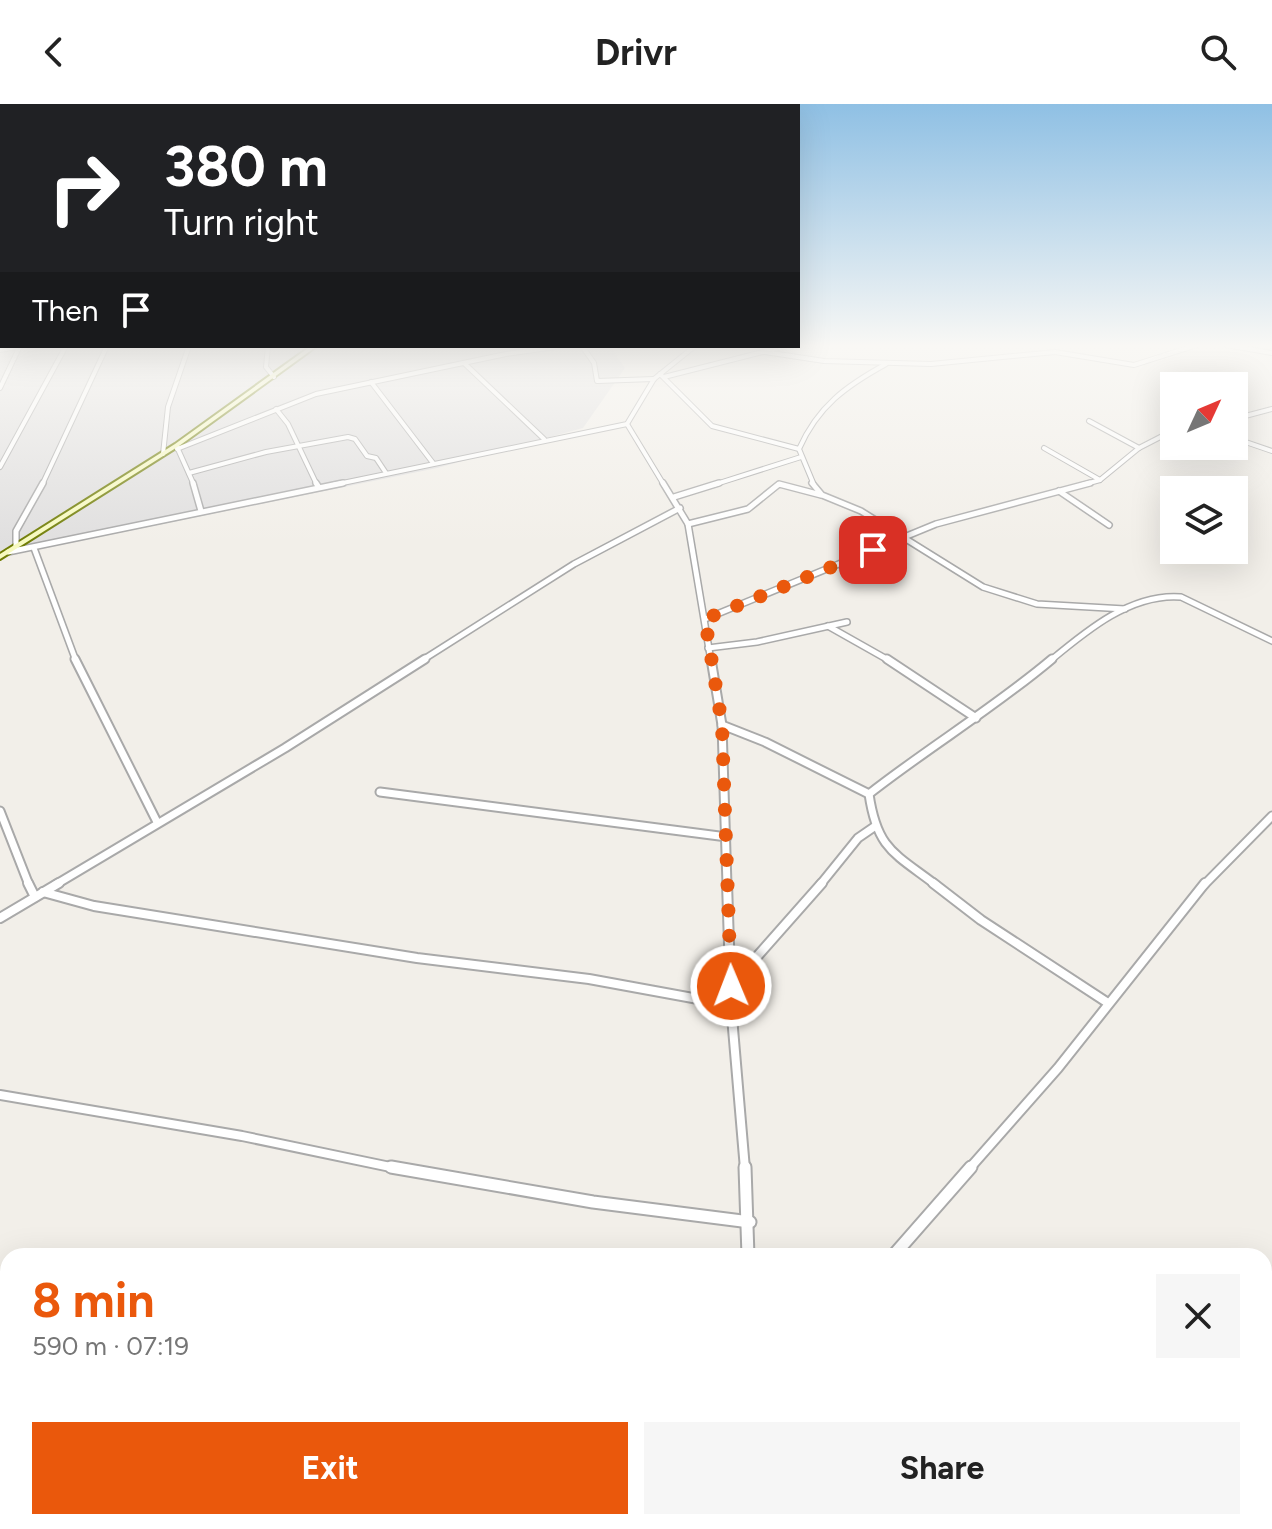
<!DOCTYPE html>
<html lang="en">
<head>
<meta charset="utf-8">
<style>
  body { margin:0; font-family:Figtree,sans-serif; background:#f6f6f6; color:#222; height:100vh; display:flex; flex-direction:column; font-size:30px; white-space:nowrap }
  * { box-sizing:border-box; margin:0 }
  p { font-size:26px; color:#767676 }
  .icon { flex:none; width:44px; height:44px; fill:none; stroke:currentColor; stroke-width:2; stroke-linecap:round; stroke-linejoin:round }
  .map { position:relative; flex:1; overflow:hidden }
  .sheet { position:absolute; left:0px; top:1144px; width:1272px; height:282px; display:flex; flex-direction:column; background:#fff; border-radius:24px 24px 0 0; box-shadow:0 8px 32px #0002 }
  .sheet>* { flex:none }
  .guide { position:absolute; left:0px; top:0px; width:800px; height:244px; box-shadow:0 8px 32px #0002; background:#202124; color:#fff; overflow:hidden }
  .needle { width:52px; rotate:46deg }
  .buttons { position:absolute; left:1160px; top:268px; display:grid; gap:16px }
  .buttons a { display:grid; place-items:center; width:88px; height:88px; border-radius:0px; background:#fff; box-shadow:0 8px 32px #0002; font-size:40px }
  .pin { position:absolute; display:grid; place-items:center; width:68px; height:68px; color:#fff; margin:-34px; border-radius:16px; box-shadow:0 4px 12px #0006 }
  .me { position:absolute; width:88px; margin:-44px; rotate:359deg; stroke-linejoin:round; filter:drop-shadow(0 0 6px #0008) }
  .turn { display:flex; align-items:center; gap:28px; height:168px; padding:0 32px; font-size:36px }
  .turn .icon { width:104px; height:104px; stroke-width:2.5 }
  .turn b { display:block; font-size:56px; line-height:68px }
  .then { display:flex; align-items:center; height:76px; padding:0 32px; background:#0003; gap:16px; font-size:30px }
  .round { display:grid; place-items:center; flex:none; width:84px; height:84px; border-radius:0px; background:#f6f6f6 }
  .head { display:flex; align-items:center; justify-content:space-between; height:136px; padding:0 32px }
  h1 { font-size:48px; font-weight:700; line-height:60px; color:#ea580c }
  .primary-button { display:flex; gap:16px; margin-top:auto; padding:16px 32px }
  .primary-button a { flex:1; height:92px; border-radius:0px; background:#ea580c; color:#fff; font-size:32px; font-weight:700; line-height:92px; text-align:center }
  .primary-button a+a { background:#f6f6f6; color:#222 }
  header { display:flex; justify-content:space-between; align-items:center; height:104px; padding:0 32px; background:#fff; font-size:36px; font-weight:700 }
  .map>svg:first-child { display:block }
  .residential { fill:#e0dfdf }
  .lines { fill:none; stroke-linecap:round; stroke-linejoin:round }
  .street-far4-casing { stroke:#a9a9a9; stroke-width:6 }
  .street-far3-casing { stroke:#a9a9a9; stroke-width:8 }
  .street-far2-casing { stroke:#a9a9a9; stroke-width:11 }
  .street-far1-casing { stroke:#a9a9a9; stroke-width:12 }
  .street-casing { stroke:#a9a9a9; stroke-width:15 }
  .secondary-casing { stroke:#707d05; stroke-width:4 }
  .street-far4 { stroke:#fff; stroke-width:4 }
  .street-far3 { stroke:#fff; stroke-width:5 }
  .street-far2 { stroke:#fff; stroke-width:7 }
  .street-far1 { stroke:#fff; stroke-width:8 }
  .street { stroke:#fff; stroke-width:11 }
  .secondary { fill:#f7fabf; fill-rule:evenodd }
  .route { stroke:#ea580c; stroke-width:14; stroke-dasharray:0 25.2 }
</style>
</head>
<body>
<header><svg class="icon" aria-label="back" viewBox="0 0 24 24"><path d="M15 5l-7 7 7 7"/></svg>Drivr<svg class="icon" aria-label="search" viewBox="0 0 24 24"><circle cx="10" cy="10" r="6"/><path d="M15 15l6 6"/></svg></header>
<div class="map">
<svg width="1272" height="1425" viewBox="0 0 1272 1425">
  <rect width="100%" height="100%" fill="#f2efe9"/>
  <polygon class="residential" points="15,242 610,242 625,264 583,324 437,364 0,453 0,245"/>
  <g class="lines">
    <g class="street-far4-casing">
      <g id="street-far4">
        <polyline points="1226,241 1272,249"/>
        <polyline points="268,242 266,263 274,273"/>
        <polyline points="582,242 594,259 597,277 654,275"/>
        <polyline points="0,246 21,242"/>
        <polyline points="765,248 824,257 931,260 1055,248 1134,261 1197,241"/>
        <polyline points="464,259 544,335"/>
        <polyline points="660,270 712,322 799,345"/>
        <polyline points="664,273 786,242"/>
        <polyline points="371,278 433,359"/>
        <polyline points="0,284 20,242"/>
        <polyline points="276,305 288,320 317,381"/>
        <polyline points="1234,315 1272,305"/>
        <polyline points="1089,317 1139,344"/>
        <polyline points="627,320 664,381"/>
        <polyline points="1234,334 1272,347"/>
        <polyline points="177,343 194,381"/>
        <polyline points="1044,344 1100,376"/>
        <polyline points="177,345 316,290 506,250 562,242"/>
        <polyline points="163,350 168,303 189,242"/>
        <polyline points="0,363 66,242"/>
        <polyline points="189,369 266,348 348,333 355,335 367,352 376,354 386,369"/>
        <polyline points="42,381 107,242"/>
        <polyline points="333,381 627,320 654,275 695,242"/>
        <polyline points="713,381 801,353"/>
        <polyline points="778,381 782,381"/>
        <path d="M814,381L799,345C818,302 846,282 886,260"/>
        <polyline points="1082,381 1100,376 1139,344 1174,326"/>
      </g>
    </g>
    <g class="street-far3-casing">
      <g id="street-far3">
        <polyline points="193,379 201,407"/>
        <polyline points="316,379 318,382"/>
        <polyline points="663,379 688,420 711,557"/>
        <polyline points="812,379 822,391 861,407 983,483 1037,500 1125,505"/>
        <polyline points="1059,387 1109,421"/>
        <polyline points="674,393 719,379"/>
        <polyline points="688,420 748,405 779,380 821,391"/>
        <polyline points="16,443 16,427 43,379"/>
        <polyline points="34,444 76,557"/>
        <polyline points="8,448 343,379"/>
        <polyline points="705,515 936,420 1090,379"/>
        <polyline points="828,522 890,557"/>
        <polyline points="708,544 757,538 847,518"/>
        <polyline points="421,557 574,460 680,404"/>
        <path d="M1050,557C1086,527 1131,489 1181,493L1272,537"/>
      </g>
    </g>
    <g class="street-far2-casing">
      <g id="street-far2">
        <polyline points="75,555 157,718"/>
        <polyline points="711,555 722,621 727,781"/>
        <polyline points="887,555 976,614"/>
        <polyline points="722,621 765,638 869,690"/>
        <polyline points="380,688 727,733"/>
        <polyline points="0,707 29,781"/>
        <polyline points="55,781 285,644 425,555"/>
        <polyline points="820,781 858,734 874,723"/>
        <path d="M936,781C894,749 877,745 869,690C929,643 994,604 1052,555"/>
        <polyline points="1204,781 1272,712"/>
      </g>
    </g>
    <g class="street-far1-casing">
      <g id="street-far1">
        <polyline points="28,779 35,793"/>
        <polyline points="727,779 731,901 745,1065"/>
        <polyline points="933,779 981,816 1108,899"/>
        <polyline points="43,788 94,802 417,854 589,875 731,901"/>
        <polyline points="0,814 59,779"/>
        <polyline points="731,882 822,779"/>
        <polyline points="0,991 242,1032 400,1065"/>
        <polyline points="969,1065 1058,964 1205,779"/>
      </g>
    </g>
    <g class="street-casing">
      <g id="street">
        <polyline points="391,1063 593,1098 750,1118"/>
        <polyline points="745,1063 748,1152"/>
        <polyline points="893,1152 971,1063"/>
        <polyline points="0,1284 8,1287"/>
        <polyline points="1264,1290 1272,1297"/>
        <polyline points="1264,1405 1272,1391"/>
        <polyline points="525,1418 557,1425"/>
        <polyline points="783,1418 785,1425"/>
        <polyline points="165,1425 168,1418"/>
        <polyline points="1255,1425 1258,1418"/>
      </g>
    </g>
    <g class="secondary-casing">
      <polygon id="secondary" points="311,242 317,242 179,342 0,455 0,450 175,340"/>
    </g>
    <use href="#street-far4" class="street-far4"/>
    <use href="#street-far3" class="street-far3"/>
    <use href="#street-far2" class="street-far2"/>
    <use href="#street-far1" class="street-far1"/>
    <use href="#street" class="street"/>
    <use href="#secondary" class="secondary"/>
  </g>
  <linearGradient id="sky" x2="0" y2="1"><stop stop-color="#8fc0e4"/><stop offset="0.55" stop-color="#f9f8f5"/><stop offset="1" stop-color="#f9f8f5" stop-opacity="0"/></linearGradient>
  <rect width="1272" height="440" fill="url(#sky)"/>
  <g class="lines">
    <polyline class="route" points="731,882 722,621 705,515 873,446"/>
  </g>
</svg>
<div class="buttons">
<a><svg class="needle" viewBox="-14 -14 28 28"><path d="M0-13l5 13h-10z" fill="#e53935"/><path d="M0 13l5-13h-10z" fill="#767676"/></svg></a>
<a><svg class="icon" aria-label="layers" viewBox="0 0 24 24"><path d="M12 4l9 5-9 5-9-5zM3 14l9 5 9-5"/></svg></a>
</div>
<div class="pin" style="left:873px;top:446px;background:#d93025"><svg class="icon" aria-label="arrive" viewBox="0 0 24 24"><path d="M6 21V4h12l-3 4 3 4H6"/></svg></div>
<svg class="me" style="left:731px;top:882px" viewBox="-20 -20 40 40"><circle r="17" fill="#ea580c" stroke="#fff" stroke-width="3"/><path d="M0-11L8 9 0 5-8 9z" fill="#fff"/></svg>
<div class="guide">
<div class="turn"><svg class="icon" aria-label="right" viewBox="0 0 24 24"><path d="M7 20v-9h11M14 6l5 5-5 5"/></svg><div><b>380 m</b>Turn right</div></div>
<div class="then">Then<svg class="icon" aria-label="arrive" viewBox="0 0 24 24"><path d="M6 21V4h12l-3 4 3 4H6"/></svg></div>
</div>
<section class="sheet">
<div class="head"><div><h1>8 min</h1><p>590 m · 07:19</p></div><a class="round"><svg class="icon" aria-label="close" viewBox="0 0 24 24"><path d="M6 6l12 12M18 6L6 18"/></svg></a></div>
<div class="primary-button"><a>Exit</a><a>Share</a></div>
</section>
</div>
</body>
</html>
